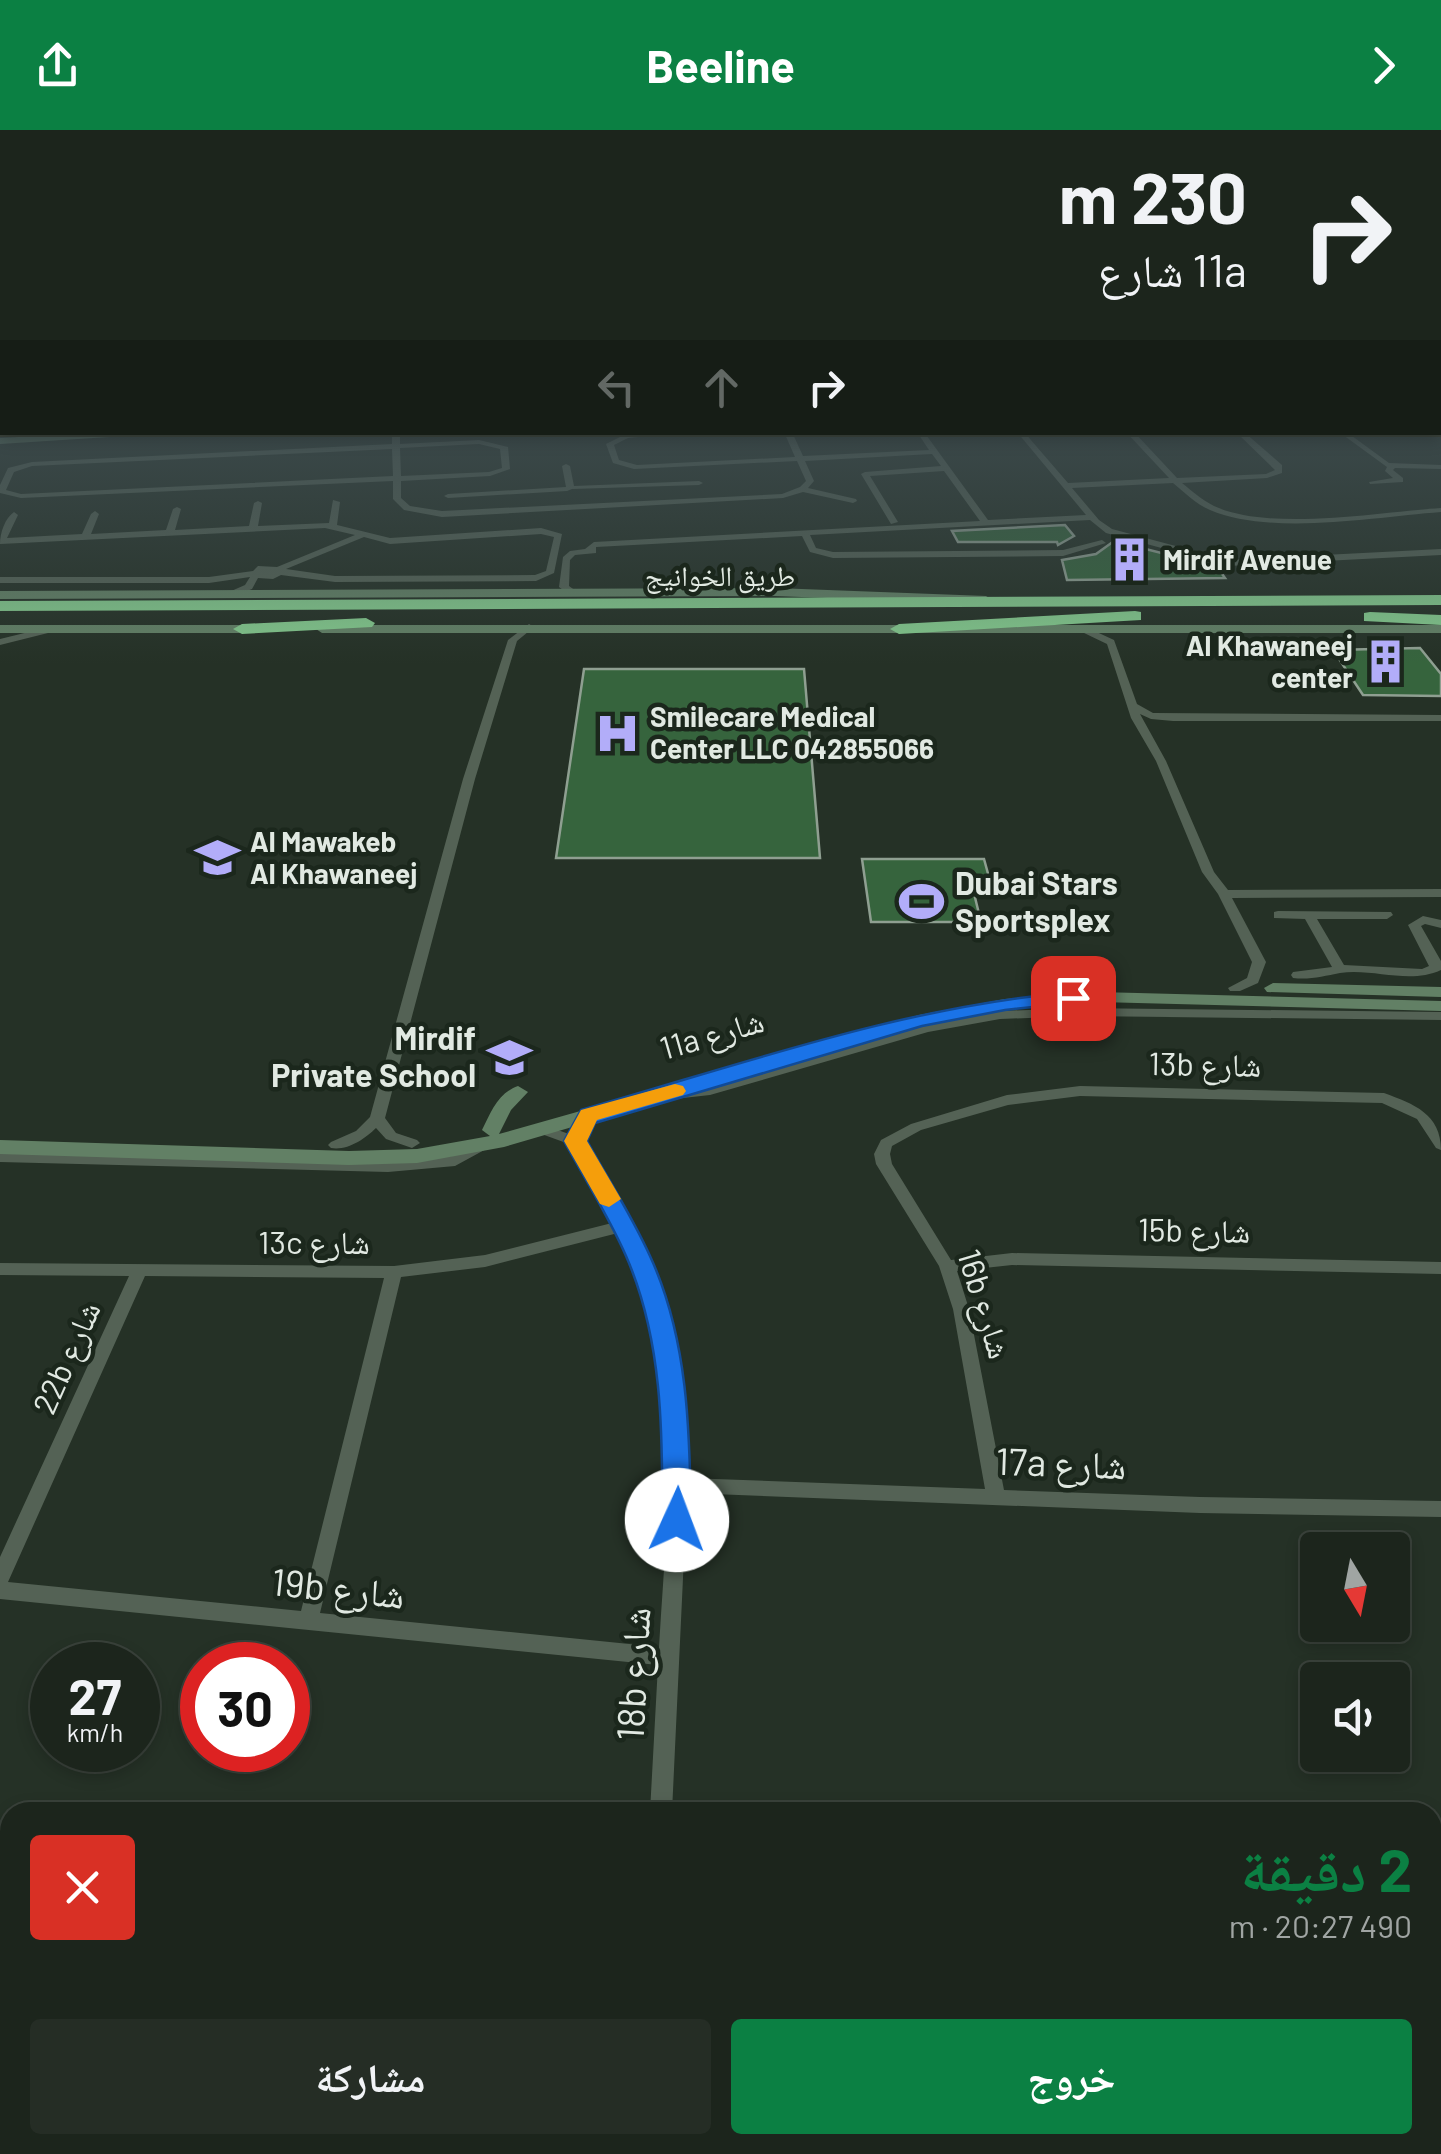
<!DOCTYPE html>
<html lang="ar">
<meta charset="utf-8">
<style>
:root{--surface:#1c251c;--page:#252d25;--text:#f1f3f6;--muted:#a0a5a3;--line:#3a423b;--accent:#0b8043}
body{margin:0;font-family:Barlow,"Noto Naskh Arabic",sans-serif;background:var(--page);color:var(--text);direction:rtl;height:100vh;display:flex;flex-direction:column;font-size:38px;white-space:nowrap}
*{box-sizing:border-box;margin:0}
p{font-size:32px;color:var(--muted)}
.icon{flex:none;width:55px;height:55px;fill:none;stroke:currentColor;stroke-width:2;stroke-linecap:round;stroke-linejoin:round}
.map{position:relative;flex:1;overflow:hidden;direction:ltr}
.details{position:absolute;left:0px;top:1672px;width:1442px;height:352px;display:flex;flex-direction:column;background:var(--surface);border-radius:30px 30px 0 0;box-shadow:0 5px 15px #0003,0 0 0 2px var(--line);direction:rtl}
.details>*{flex:none}
.banner{position:absolute;left:0px;top:0px;width:1442px;height:305px;box-shadow:0 5px 15px #0003,0 0 0 2px var(--line);direction:rtl;background:#1c251c;color:var(--text);overflow:hidden}
.needle{width:65px;rotate:170deg}
.fabs{position:absolute;left:1300px;top:1402px;display:grid;gap:20px}
.fabs a{display:grid;place-items:center;width:110px;height:110px;border-radius:10px;background:var(--surface);box-shadow:0 5px 15px #0003,0 0 0 2px var(--line);font-size:50px}
.speed{position:absolute;left:30px;top:1512px;display:flex;gap:20px;font-size:50px;font-weight:700;text-align:center}
.speed>*{display:grid;place-content:center;width:130px;height:130px;border-radius:50%;background:var(--surface);box-shadow:0 5px 15px #0003,0 0 0 2px var(--line);line-height:1}
.speed small{font-size:25px;font-weight:400}
.speed .limit{border:15px solid #d22;background:#fff;color:#111}
.pin{position:absolute;display:grid;place-items:center;width:85px;height:85px;color:#fff;margin:-42px;border-radius:20px;box-shadow:0 5px 15px #0006}
.me{position:absolute;width:110px;margin:-55px;rotate:2deg;stroke-linejoin:round;filter:drop-shadow(0 0 8px #0008)}
.turn{display:flex;align-items:center;gap:35px;height:210px;padding:0 30px;font-size:45px}
.turn .icon{width:130px;height:130px;stroke-width:2.5}
.turn b{display:block;font-size:70px;line-height:85px}
.lanes{display:flex;align-items:center;height:95px;padding:0 30px;background:#0003;justify-content:center;gap:50px;direction:ltr}
.lanes .off{opacity:.35}
.round{display:grid;place-items:center;flex:none;width:105px;height:105px;border-radius:10px;background:var(--page)}
.head{display:flex;align-items:center;justify-content:space-between;height:170px;padding:0 30px}
h1{font-size:60px;font-weight:700;line-height:75px;color:var(--accent)}
.primary-button{display:flex;gap:20px;margin-top:auto;padding:20px 30px}
.primary-button a{flex:1;height:115px;border-radius:10px;background:var(--accent);color:#fff;font-size:40px;font-weight:700;line-height:115px;text-align:center}
.primary-button a+a{background:var(--page);color:var(--text)}
header{display:flex;justify-content:space-between;align-items:center;height:130px;padding:0 30px;background:var(--accent);color:#fff;font-size:45px;font-weight:700}
.map>svg:first-child{display:block}
.building{fill:#36643d;stroke:#8f9f91;stroke-width:2.5}
.lines{fill:none;stroke-linecap:round;stroke-linejoin:round}
.street{fill:#546255;fill-rule:evenodd}
.secondary{fill:#628065;fill-rule:evenodd}
.highway{fill:#82c68b;fill-rule:evenodd}
.route{fill:#1a73e8;stroke:#114b97;stroke-width:2.5}
.slow{fill:#f59e0b}
.labels{text-anchor:middle;stroke-width:9;stroke-linejoin:round;paint-order:stroke}
.far-poi-label{font-size:28px;font-weight:bold;fill:#e1e9e2;stroke:#1b271c;text-anchor:start}
.far-street-label{font-size:28px;fill:#e1e9e2;stroke:#1b271c}
.poi-label{font-size:32px;font-weight:bold;fill:#e1e9e2;stroke:#1b271c;text-anchor:start}
.street-label{font-size:32px;fill:#e1e9e2;stroke:#1b271c}
.near-street-label{font-size:38px;fill:#e1e9e2;stroke:#1b271c}
</style>
<header><svg class="icon" aria-label="forward" viewBox="0 0 24 24"><path d="M9 5l7 7-7 7"/></svg>Beeline<svg class="icon" aria-label="share" viewBox="0 0 24 24"><path d="M12 15V3M7 8l5-5 5 5M5 13v7h14v-7"/></svg></header>
<div class="map">
<svg width="1441" height="2024" viewBox="0 0 1441 2024">
<rect width="100%" height="100%" fill="#253126"/>
<g class="building">
<polygon points="1065,395 1074,406 1058,415 1057,412 958,412 952,401"/>
<polygon points="1114,411 1217,437 1225,448 1067,450 1062,430 1096,424"/>
<polygon points="1420,518 1441,544 1441,566 1363,565 1333,520"/>
<polygon points="584,539 804,539 820,728 556,728"/>
<polygon points="862,729 984,729 990,751 971,751 981,792 871,792"/>
</g>
<g class="lines">
<g class="street">
<rect x="1440" y="251" width="1" height="3"/>
<rect x="1440" y="265" width="1" height="4"/>
<rect x="1440" y="297" width="1" height="4"/>
<path d="M 392,302 L 400,302 L 400,314 L 479,310 L 508,317 L 510,339 L 490,346 L 401,351 L 401,368 L 410,376 L 442,381 L 782,364 L 800,357 L 806,351 L 797,331 L 634,339 L 613,333 L 606,314 L 626,304 L 688,302 L 628,308 L 614,315 L 619,330 L 637,335 L 795,327 L 784,302 L 792,302 L 803,326 L 929,320 L 917,302 L 924,302 L 988,390 L 1086,385 L 1017,302 L 1024,302 L 1068,353 L 1169,348 L 1126,302 L 1134,302 L 1177,348 L 1266,344 L 1275,340 L 1236,302 L 1244,302 L 1282,335 L 1282,343 L 1267,348 L 1182,353 C 1192,361 1202,370 1214,376 C 1270,402 1379,382 1441,378 L 1441,382 C 1374,387 1272,406 1210,380 C 1196,374 1185,363 1173,353 L 1072,358 L 1099,390 L 1112,399 L 1228,430 L 1441,419 L 1441,425 L 1228,436 L 1106,403 L 1090,390 L 810,405 L 816,418 L 833,422 L 1063,420 L 1102,410 L 1106,413 L 1063,426 L 833,428 L 810,422 L 802,406 L 596,417 L 596,423 L 575,425 L 570,430 L 569,456 L 576,461 L 576,465 L 570,465 L 559,457 L 563,427 L 570,421 L 585,419 L 594,412 L 980,391 L 944,341 L 870,346 L 898,392 L 891,394 L 861,344 L 865,342 L 941,336 L 932,324 L 805,331 L 814,351 L 808,358 L 856,369 L 857,371 L 853,373 L 803,362 L 783,368 L 442,387 L 404,380 L 393,369 L 393,351 L 21,368 L 0,363 L 0,355 L 8,338 L 32,332 L 392,314 ZM 479,314 L 500,319 L 502,338 L 489,342 L 401,346 L 400,318 ZM 392,319 L 393,346 L 21,364 L 6,360 L 14,342 L 32,336 Z"/>
<polygon points="1339,302 1378,302 1352,306 1389,333 1441,335 1441,339 1395,338 1393,340 1403,348 1403,352 1370,354 1369,352 1393,348 1385,341 1387,337"/>
<polygon points="566,334 570,336 574,356 699,351 703,353 699,355 572,359 567,361 448,368 444,366 448,364 566,357 562,336"/>
<path d="M 333,370 L 340,372 L 337,395 L 390,408 L 541,398 L 562,404 L 554,443 L 536,451 L 335,452 L 281,445 L 273,449 L 258,448 L 252,459 L 232,467 L 229,466 L 229,462 L 245,455 L 250,447 L 209,453 L 0,453 L 0,447 L 209,447 L 253,441 L 258,436 L 277,437 L 355,405 L 325,398 L 0,414 C 0,403 5,388 14,382 L 18,385 L 7,408 L 82,404 L 91,384 L 95,381 L 99,384 L 91,404 L 166,400 L 173,379 L 177,377 L 181,379 L 175,400 L 249,396 L 254,373 L 258,371 L 262,373 L 258,396 L 329,393 ZM 541,404 L 554,407 L 546,441 L 535,445 L 335,446 L 286,439 L 364,407 L 390,414 Z"/>
<path d="M 529,494 L 534,497 L 517,511 L 475,649 L 385,988 L 396,1003 L 417,1010 L 420,1013 L 412,1018 L 386,1009 L 376,998 C 365,1009 347,1021 331,1018 L 328,1015 L 331,1012 L 356,1001 L 370,987 L 463,649 L 508,510 Z"/>
<polygon points="49,497 52,498 52,502 0,515 0,509"/>
<polygon points="1082,498 1088,498 1114,510 1137,574 1153,583 1441,585 1441,591 1173,591 1151,589 1140,584 1166,631 1214,742 1228,760 1441,759 1441,767 1232,768 1266,832 1258,853 1240,861 1230,861 1228,858 1247,848 1252,832 1218,764 1202,742 1156,631 1131,588 1107,514 1082,502"/>
<path d="M 1278,781 L 1391,782 L 1393,785 L 1387,789 L 1317,789 L 1344,835 L 1422,839 L 1429,836 L 1408,795 L 1423,786 L 1441,790 L 1441,798 L 1425,794 L 1421,796 L 1441,831 L 1441,840 C 1409,855 1374,838 1340,843 C 1324,846 1310,850 1293,848 L 1291,845 L 1293,842 L 1332,837 L 1305,789 L 1274,788 L 1274,782 Z"/>
<polygon points="1079,878 1441,882 1441,890 1079,886 1000,889 928,902 710,965 665,970 658,965 665,960 709,956 926,894 1000,881"/>
<path d="M 1080,956 L 1384,963 C 1414,974 1441,984 1441,1020 L 1436,1018 L 1417,989 L 1382,973 L 1080,966 L 1008,975 L 921,1000 L 892,1016 L 890,1024 L 892,1034 L 951,1130 L 1012,1123 L 1441,1132 L 1441,1144 L 1012,1135 L 957,1141 L 969,1179 L 1004,1360 L 1200,1367 L 1441,1371 L 1441,1387 L 1200,1383 L 687,1363 L 672,1682 L 650,1682 L 658,1535 L 0,1469 L 0,1427 L 129,1146 L 0,1145 L 0,1133 L 394,1136 L 485,1125 L 612,1093 L 569,1014 L 536,1002 L 534,999 L 536,996 L 541,994 L 580,1008 L 647,1127 L 669,1195 L 684,1271 L 687,1348 L 985,1359 L 953,1179 L 939,1136 L 876,1034 L 874,1024 L 881,1010 L 911,994 L 1007,965 ZM 618,1103 C 687,1229 667,1379 659,1517 L 320,1483 L 401,1147 L 485,1137 ZM 145,1146 L 384,1148 L 301,1481 L 8,1452 Z"/>
<polygon points="483,1010 488,1012 491,1015 488,1018 455,1036 388,1042 0,1032 0,1022 388,1032 452,1026"/>
<polygon points="0,1823 10,1824 10,1848 0,1847"/>
<polygon points="1432,2004 1441,2005 1441,2024 1413,2024 1409,2015 1432,2015"/>
<polygon points="388,2015 414,2015 412,2024 386,2024"/>
<polygon points="818,2015 844,2015 843,2024 817,2024"/>
</g>
<g class="secondary">
<polygon points="2,290 2,298 0,299 0,291"/>
<polygon points="111,302 187,302 0,314 0,308"/>
<polygon points="775,458 986,466 992,470 986,474 775,466 0,469 0,461"/>
<polygon points="0,495 258,495 264,499 258,503 0,503"/>
<polygon points="1441,495 1441,503 322,503 316,499 322,495"/>
<polygon points="1273,853 1441,857 1441,867 1267,862 1264,858"/>
<path d="M 1099,862 L 1441,871 L 1441,881 L 1099,872 L 1005,879 L 922,895 L 504,1017 L 417,1033 L 349,1035 L 0,1024 L 0,1010 L 349,1021 L 417,1019 L 490,1006 L 482,1000 C 491,982 498,963 518,956 L 528,962 L 511,980 L 499,1004 L 919,885 L 1005,869 Z"/>
</g>
<g class="highway">
<polygon points="1441,465 1441,475 0,481 0,471"/>
<polygon points="1135,481 1141,482 1141,490 899,504 890,499 899,494"/>
<polygon points="1370,482 1441,485 1441,495 1364,491 1364,483"/>
<polygon points="366,488 375,493 372,497 242,504 233,499 242,494"/>
</g>
</g>
<linearGradient id="sky" x2="0" y2="1"><stop stop-color="#141b15"/><stop offset="0.47" stop-color="#404e52"/><stop offset="1" stop-color="#404e52" stop-opacity="0"/></linearGradient>
<rect width="1441" height="534" fill="url(#sky)"/>
<path class="route" d="M 1073,862 L 1083,868 L 1080,872 L 1005,880 L 922,896 L 595,993 L 587,1011 C 608,1049 632,1086 650,1126 C 688,1208 690,1301 691,1390 L 687,1398 L 677,1401 L 667,1398 L 662,1390 C 663,1301 662,1208 626,1126 C 609,1087 585,1049 564,1011 L 581,980 C 743,934 905,876 1073,862 Z"/>
<polygon class="slow" points="675,954 683,956 686,961 683,965 597,990 587,1011 621,1069 609,1077 600,1074 564,1011 581,980"/>
<defs>
<symbol id="building-bare" viewBox="-9 -9 18 18"><path d="M-4-6H4V6H1V3H-1V6H-4ZM-2.5-4.3h1.7v1.8h-1.7ZM.8-4.3h1.7v1.8H.8ZM-2.5-1h1.7V.8h-1.7ZM.8-1h1.7V.8H.8Z" fill="#b2adf9" stroke="#1b271c" stroke-width="2.5" paint-order="stroke"/></symbol>
<symbol id="hospital-bare" viewBox="-9 -9 18 18"><path d="M-5-5h3v3.5h4V-5h3V5h-3V1.5h-4V5h-3Z" fill="#b2adf9" stroke="#1b271c" stroke-width="2.5" paint-order="stroke"/></symbol>
<symbol id="school-bare" viewBox="-9 -9 18 18"><path d="M0-5L7-2L0 1L-7-2ZM-4 1L0 2.5L4 1V4Q0 6-4 4Z" fill="#b2adf9" stroke="#1b271c" stroke-width="2.5" paint-order="stroke"/></symbol>
<symbol id="stadium-bare" viewBox="-9 -9 18 18"><path d="M0-5a6.5 5 0 1 0 0 10a6.5 5 0 1 0 0-10ZM-3.5-1.8h7v3.6h-7Z" fill="#b2adf9" stroke="#1b271c" stroke-width="2.5" paint-order="stroke"/></symbol>
</defs>
<g fill-rule="evenodd">
<use href="#building-bare" x="1098" y="398" width="63" height="63"/>
<use href="#building-bare" x="1354" y="500" width="63" height="63"/>
<use href="#hospital-bare" x="586" y="572" width="63" height="63"/>
<use href="#school-bare" x="186" y="696" width="63" height="63"/>
<use href="#stadium-bare" x="890" y="740" width="63" height="63"/>
<use href="#school-bare" x="478" y="896" width="63" height="63"/>
</g>
<g class="labels">
<g class="far-poi-label">
<text x="1163" y="440">Mirdif Avenue</text>
<text x="1353" y="526" text-anchor="end">Al Khawaneej<tspan x="1353" dy="32">center</tspan></text>
<text x="650" y="597">Smilecare Medical<tspan x="650" dy="32">Center LLC 042855066</tspan></text>
<text x="250" y="722">Al Mawakeb<tspan x="250" dy="32">Al Khawaneej</tspan></text>
</g>
<g class="far-street-label">
<text x="720" y="456">طريق الخوانيج</text>
</g>
<g class="poi-label">
<text x="955" y="765">Dubai Stars<tspan x="955" dy="37">Sportsplex</tspan></text>
<text x="476" y="920" text-anchor="end">Mirdif<tspan x="476" dy="37">Private School</tspan></text>
</g>
<g class="street-label">
<text transform="translate(712 905) rotate(-16)" y="11">11a شارع</text>
<text transform="translate(1205 935) rotate(1)" y="11">13b شارع</text>
<text transform="translate(1194 1101) rotate(1)" y="11">15b شارع</text>
<text x="314" y="1124">13c شارع</text>
<text transform="translate(984 1174) rotate(73)" y="11">16b شارع</text>
<text transform="translate(67 1228) rotate(-66)" y="11">22b شارع</text>
</g>
<g class="near-street-label">
<text transform="translate(1061 1334) rotate(2)" y="13">17a شارع</text>
<text transform="translate(338 1459) rotate(6)" y="13">19b شارع</text>
<text transform="translate(634 1544) rotate(-87)" y="13">18b شارع</text>
</g>
</g>
</svg>
<div class="fabs">
<a><svg class="needle" viewBox="-14 -14 28 28"><path d="M0-13l5 13h-10z" fill="#e53935"/><path d="M0 13l5-13h-10z" fill="#a0a5a3"/></svg></a>
<a><svg class="icon" aria-label="sound" viewBox="0 0 24 24"><path d="M4 9h4l5-4v14l-5-4H4zM17 9q2 3 0 6"/></svg></a>
</div>
<div class="speed"><div>27<small>km/h</small></div><div class="limit">30</div></div>
<div class="pin" style="left:1073px;top:868px;background:#d93025"><svg class="icon" aria-label="arrive" viewBox="0 0 24 24"><path d="M6 21V4h12l-3 4 3 4H6"/></svg></div>
<svg class="me" style="left:677px;top:1390px" viewBox="-20 -20 40 40"><circle r="19" fill="#fff"/><path d="M0-13L10 11 0 6-10 11z" fill="#1a73e8"/></svg>
<div class="banner">
<div class="turn"><svg class="icon" aria-label="right" viewBox="0 0 24 24"><path d="M7 20v-9h11M14 6l5 5-5 5"/></svg><div><b>230 m</b>11a شارع</div></div>
<div class="lanes"><svg class="icon off" aria-label="left" viewBox="0 0 24 24"><path d="M17 20v-9H6M10 6l-5 5 5 5"/></svg><svg class="icon off" aria-label="ahead" viewBox="0 0 24 24"><path d="M12 20V5M6 11l6-6 6 6"/></svg><svg class="icon" aria-label="right" viewBox="0 0 24 24"><path d="M7 20v-9h11M14 6l5 5-5 5"/></svg></div>
</div>
<section class="details">
<div class="head"><div><h1>2 دقيقة</h1><p>490 m · 20:27</p></div><a class="round" style="background:#d93025;color:#fff"><svg class="icon" aria-label="close" viewBox="0 0 24 24"><path d="M6 6l12 12M18 6L6 18"/></svg></a></div>
<div class="primary-button"><a>خروج</a><a>مشاركة</a></div>
</section>
</div>
